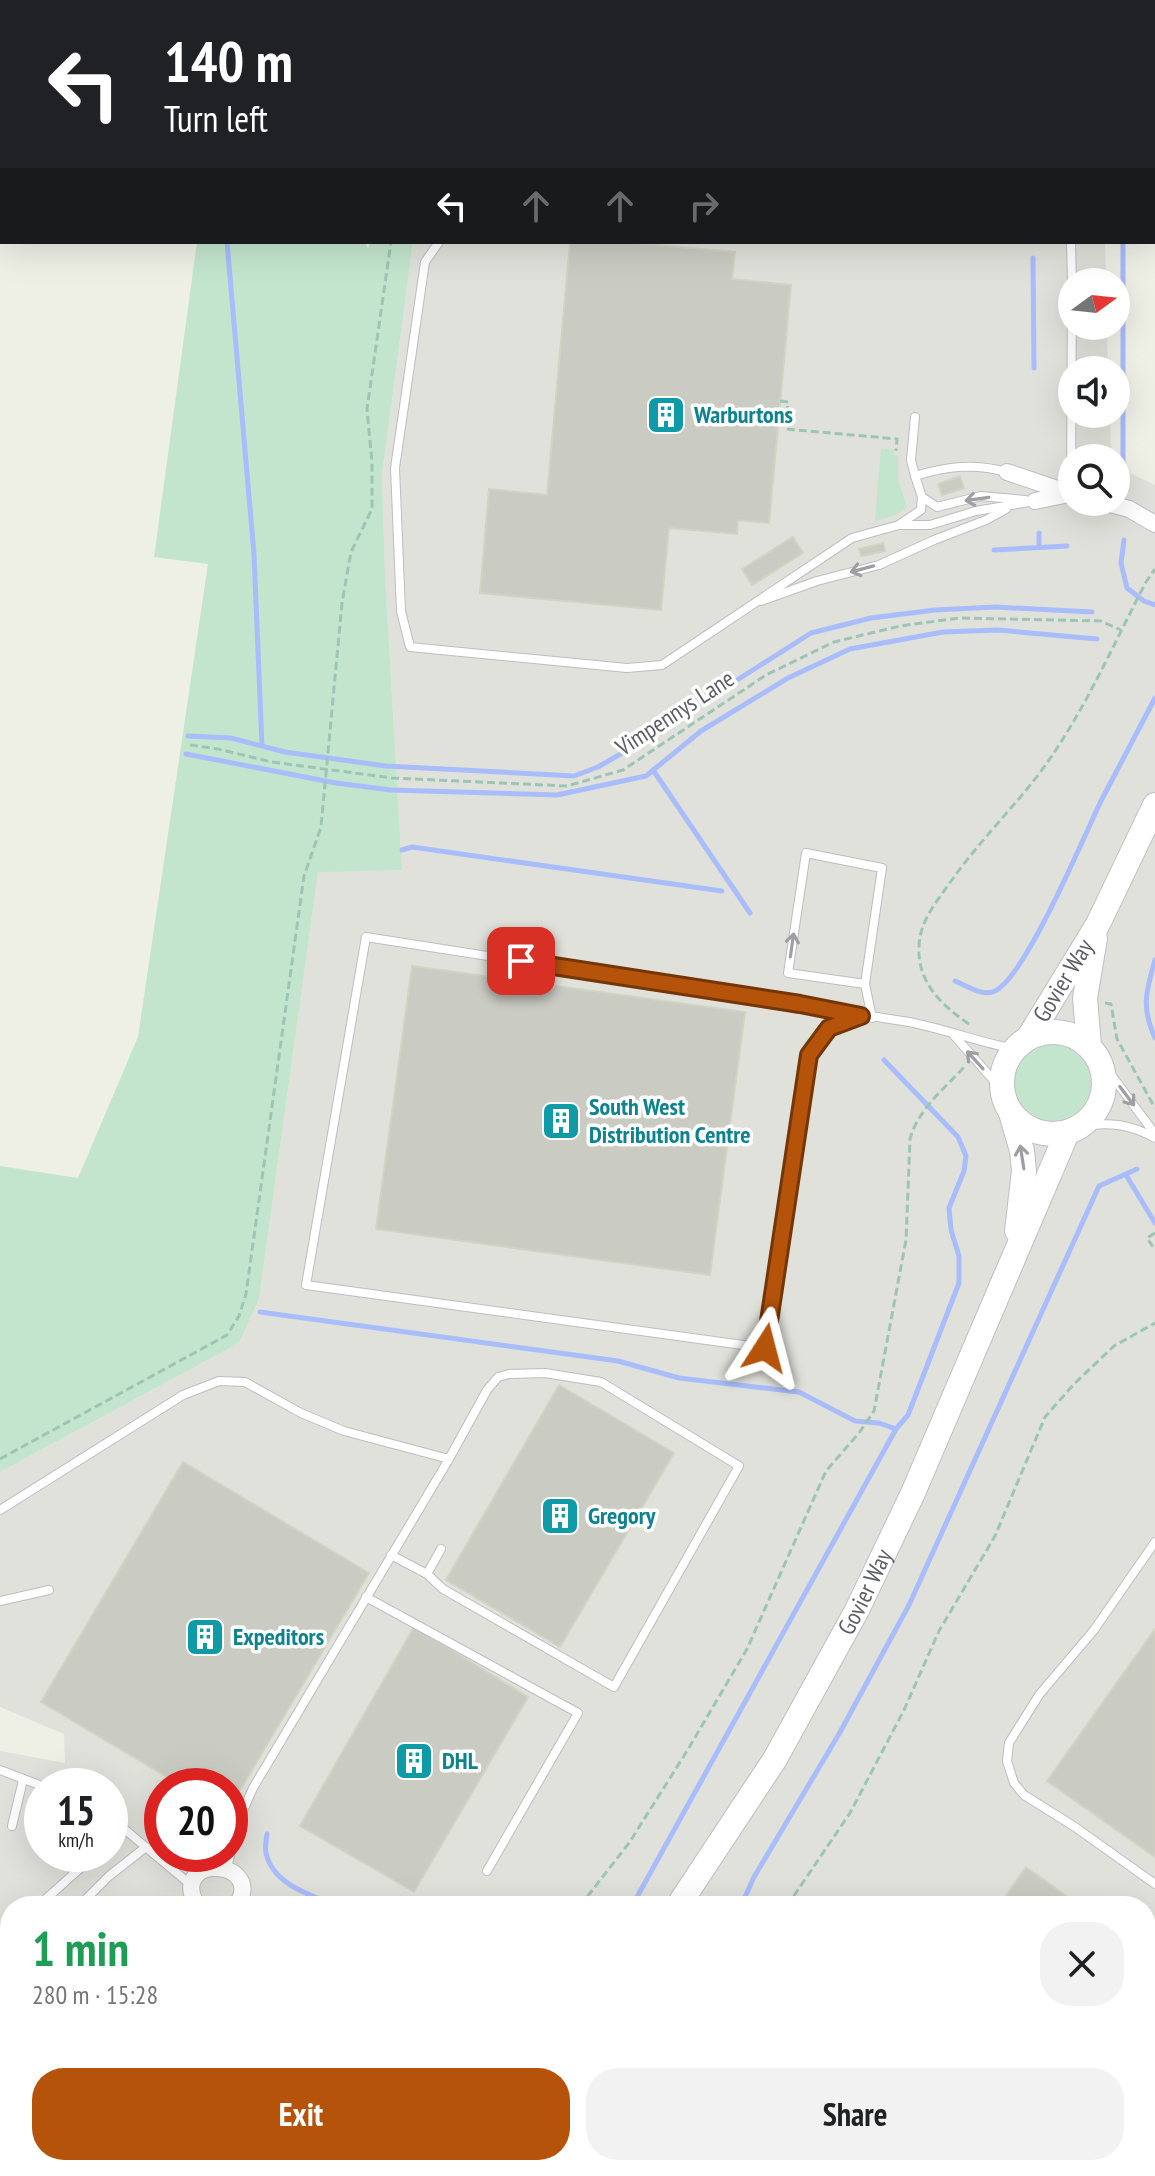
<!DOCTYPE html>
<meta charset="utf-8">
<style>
:root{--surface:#fff;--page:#f2f2f2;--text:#202124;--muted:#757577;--accent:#b45309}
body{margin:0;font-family:"PT Sans Narrow",sans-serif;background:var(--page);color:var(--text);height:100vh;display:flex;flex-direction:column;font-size:30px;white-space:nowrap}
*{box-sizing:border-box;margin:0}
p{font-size:26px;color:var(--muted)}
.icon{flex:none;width:44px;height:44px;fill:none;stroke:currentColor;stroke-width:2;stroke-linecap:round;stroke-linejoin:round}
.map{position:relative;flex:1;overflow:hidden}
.panel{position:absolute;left:0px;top:1896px;width:1156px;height:280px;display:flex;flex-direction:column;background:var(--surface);border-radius:32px 32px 0 0;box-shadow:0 8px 32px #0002}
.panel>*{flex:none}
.banner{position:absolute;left:0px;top:0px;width:1156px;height:244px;box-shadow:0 8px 32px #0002;background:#202124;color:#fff;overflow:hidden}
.needle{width:52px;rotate:75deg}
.buttons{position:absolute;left:1058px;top:268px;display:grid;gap:16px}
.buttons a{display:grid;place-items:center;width:72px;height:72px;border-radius:50%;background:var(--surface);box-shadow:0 8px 32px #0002;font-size:40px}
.speed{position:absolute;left:24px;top:1768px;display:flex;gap:16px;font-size:40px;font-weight:700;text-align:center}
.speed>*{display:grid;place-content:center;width:104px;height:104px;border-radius:50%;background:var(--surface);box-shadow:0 8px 32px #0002;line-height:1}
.speed small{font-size:20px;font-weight:400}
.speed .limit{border:12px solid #d22;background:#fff;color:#111}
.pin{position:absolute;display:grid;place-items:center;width:68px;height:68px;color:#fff;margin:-34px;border-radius:16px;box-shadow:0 4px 12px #0006}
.me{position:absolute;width:88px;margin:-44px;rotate:9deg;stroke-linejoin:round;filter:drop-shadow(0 0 6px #0008)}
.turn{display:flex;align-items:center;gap:28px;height:168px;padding:0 32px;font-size:36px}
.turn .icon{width:104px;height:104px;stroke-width:2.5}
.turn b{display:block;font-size:56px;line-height:68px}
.lanes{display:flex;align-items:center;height:76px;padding:0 32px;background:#0003;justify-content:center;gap:40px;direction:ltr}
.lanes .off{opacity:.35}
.round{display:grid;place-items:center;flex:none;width:84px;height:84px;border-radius:32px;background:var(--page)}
.overview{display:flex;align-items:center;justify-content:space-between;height:136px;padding:0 32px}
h1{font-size:48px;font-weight:600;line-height:60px;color:#1e9e55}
.action{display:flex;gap:16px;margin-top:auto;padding:16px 32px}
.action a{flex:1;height:92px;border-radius:32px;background:var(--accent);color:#fff;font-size:32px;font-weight:600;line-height:92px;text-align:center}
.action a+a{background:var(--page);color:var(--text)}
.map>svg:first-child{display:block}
.industrial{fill:#e0e1da;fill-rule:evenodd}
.green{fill:#c3e5ce}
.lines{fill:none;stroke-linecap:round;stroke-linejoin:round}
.stream{stroke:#a9bcfb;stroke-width:5}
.building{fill:#cacbc2;stroke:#d3d3c4;stroke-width:2}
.lane-casing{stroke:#bdbdc3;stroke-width:10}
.street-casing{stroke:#bdbdc3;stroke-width:18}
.secondary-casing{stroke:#bebec5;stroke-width:26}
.path{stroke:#9dc5b6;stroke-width:3;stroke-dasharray:8 4;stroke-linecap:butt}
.lane{stroke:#fff;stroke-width:8}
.street{stroke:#fff;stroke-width:16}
.secondary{stroke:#fff;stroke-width:24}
.oneway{stroke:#9e9ea3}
.route-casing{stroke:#753606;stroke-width:20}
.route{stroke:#b45309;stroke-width:14}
.labels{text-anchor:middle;stroke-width:7;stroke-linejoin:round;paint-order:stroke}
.culture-label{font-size:24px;font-weight:bold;fill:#0d838f;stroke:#fff;text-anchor:start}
.street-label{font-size:24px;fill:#5d5e65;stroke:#fff}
</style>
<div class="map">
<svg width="1155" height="2176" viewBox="0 0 1155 2176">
<rect width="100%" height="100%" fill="#eeefe5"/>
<g class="industrial">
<polygon points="432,0 1063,0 1064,2 432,2"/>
<path d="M 413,242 L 1105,242 L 1106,282 L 1072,282 L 1072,326 L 1107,326 L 1108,370 L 1072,370 L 1072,414 L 1110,414 L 1111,458 L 1072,458 L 1072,502 L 1116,502 L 1116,466 L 1155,485 L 1155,2176 L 450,2176 L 445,2166 L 1146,2166 L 1146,1906 L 10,1906 L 10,2166 L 307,2166 L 293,2176 L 0,2176 L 0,1751 L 65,1763 L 64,1734 L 0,1707 L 0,1472 L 239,1343 L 259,1299 L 318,871 L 402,870 L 385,575 L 382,475 ZM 42,1786 L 110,1786 L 110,1854 L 42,1854 ZM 162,1786 L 230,1786 L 230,1854 L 162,1854 Z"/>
</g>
<g class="green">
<polygon points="197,242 365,242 368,249 370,242 413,242 382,475 385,575 402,870 318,872 259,1299 239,1343 0,1472 0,1166 78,1178 138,1037 208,564 154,557"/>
<polygon points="881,448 894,450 894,455 898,456 898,480 907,507 893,516 875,521"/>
<circle cx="1053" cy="1083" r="38"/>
</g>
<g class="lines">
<g class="stream">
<polyline points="1079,0 1080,2"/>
<polyline points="227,242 254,554 262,746"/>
<polyline points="1033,258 1034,368"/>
<polyline points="1123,466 1123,242"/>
<polyline points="1039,533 1039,546"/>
<polyline points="1124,540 1121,563 1127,588 1144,601 1155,605"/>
<polyline points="994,550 1067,546"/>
<polyline points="188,736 231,738 285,752 386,766 574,776 598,767 624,752 811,633 871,618 935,610 995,607 1092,612"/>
<polyline points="186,754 336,783 391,790 557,795 646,776 701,731 788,678 850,649 943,632 998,630 1097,639"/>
<polyline points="653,770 750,913"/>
<polyline points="402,850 412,847 722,891"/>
<path d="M 1155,960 C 1146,992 1141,1007 1155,1038"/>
<path d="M 955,981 C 967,986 983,997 995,991 C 1026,976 1083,838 1101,801 C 1119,767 1137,733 1155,698"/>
<polyline points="1126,1175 1155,1223"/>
<polyline points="260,1312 618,1361 679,1378 799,1392 855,1421 879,1423 896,1429"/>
<path d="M 267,1834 C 266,1840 265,1848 266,1853 C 273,1885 311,1895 337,1906"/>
<polyline points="632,1906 896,1429 908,1415 959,1283 959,1256 951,1230 949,1208 964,1171 966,1156 958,1137 884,1060"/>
<polyline points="741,1906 754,1877 839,1734 909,1605 1099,1186 1137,1169"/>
<polyline points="392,2176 403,2166"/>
</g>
</g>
<g class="building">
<polygon points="560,0 730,0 730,2 561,2"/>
<rect x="869" y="0" width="178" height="2"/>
<polygon points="570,242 623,242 735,252 732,279 791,285 769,523 738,520 737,534 669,528 661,610 480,593 489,489 547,495"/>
<polygon points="960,476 964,488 942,495 938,484"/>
<polygon points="793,537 803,553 752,585 742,569"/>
<polygon points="883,543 885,551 861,556 859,549"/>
<polygon points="412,966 745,1012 710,1275 376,1229"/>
<polygon points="559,1385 674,1453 560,1647 446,1580"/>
<polygon points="183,1462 369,1573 230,1807 230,1786 182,1786 41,1702"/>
<polygon points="414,1627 528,1697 414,1892 300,1826"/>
<polygon points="1155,1629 1155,1857 1047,1781"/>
<polygon points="1026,1867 1080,1906 999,1906"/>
<polygon points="1146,1954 1155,1960 1155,2176 1095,2176 1081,2166 1146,2166"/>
<polygon points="10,2027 10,2166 267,2166 250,2176 0,2176 0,2033"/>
<polygon points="928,2166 1040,2166 1032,2176 942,2176"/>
</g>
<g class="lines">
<defs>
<g id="lane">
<polyline points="142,0 157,2"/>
<polyline points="833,0 833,2"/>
<polyline points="230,2 230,0"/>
<polyline points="439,242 425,262 395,468 401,611 410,647 627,668 662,665 852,538 899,525 930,525 976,511 1035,501"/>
<polyline points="1071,242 1072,282"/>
<polyline points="915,417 911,460 915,476"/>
<polyline points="1071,493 1072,283"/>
<polyline points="922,497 937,507 981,496 1025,500"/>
<path d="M 900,524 L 921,510 L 922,497 L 915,476 C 948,466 974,463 1007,472"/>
<polyline points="761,601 817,581 879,565 934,540 986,520 1006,509"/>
<polyline points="865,984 788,973 806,853 882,868 865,984 872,1018"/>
<path d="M 861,1016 L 829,1028 L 809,1055 L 765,1348 L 306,1285 L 366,937 L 909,1022 C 945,1029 978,1042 1015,1049"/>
<polyline points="952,1033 1002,1090"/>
<polyline points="1098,1057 1155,1134"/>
<path d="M 1081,1126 C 1110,1122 1130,1124 1155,1138"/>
<polyline points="0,1510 183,1395 219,1381 245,1382 301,1413 344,1431 449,1459"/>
<polyline points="1155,1542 1094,1630 1039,1695 1009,1743 1007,1761 1014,1783 1024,1795 1075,1827 1155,1884"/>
<polyline points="427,1574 441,1549"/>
<polyline points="366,1597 578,1713 487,1871"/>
<polyline points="0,1601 49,1590"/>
<polyline points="0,1770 42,1786"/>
<polyline points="110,1817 191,1885"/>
<polyline points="12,1826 23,1780"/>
<polyline points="227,1868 238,1822 253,1788 449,1459 487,1390 498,1377 509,1374 545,1373 601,1382 739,1466 614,1687 443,1589 427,1574 391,1555"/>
<polyline points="38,1906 96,1854"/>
<polyline points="79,1906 109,1876 146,1847"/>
<polyline points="0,1934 10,1928"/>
<polyline points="0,1975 10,1967"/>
<polyline points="820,2166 820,2176"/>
<polyline points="880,2166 893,2176"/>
</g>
<g id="street">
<polyline points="280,2 280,0"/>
<polyline points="0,45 2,45"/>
<polyline points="1007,472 1072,494"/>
<polyline points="1035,501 1069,494"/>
<polyline points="1103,502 1129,509 1155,524"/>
<path d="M 197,1906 C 167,1852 268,1859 236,1906"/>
<polyline points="694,2166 707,2176"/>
</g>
<g id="secondary">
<circle cx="1053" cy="1083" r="51"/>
<path id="s1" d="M 1029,1037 L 1098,924 L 1155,805"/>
<polyline points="1089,1046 1085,998 1095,938"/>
<polyline points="1011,1113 1022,1151 1024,1171 1017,1231"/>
<path id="s2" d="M 678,1906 L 775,1759 L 857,1610 L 913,1493 L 1067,1133"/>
<polyline points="471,2176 477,2166"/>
<polyline points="496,2176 510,2166"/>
</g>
</defs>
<use href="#lane" class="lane-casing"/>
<use href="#street" class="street-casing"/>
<use href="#secondary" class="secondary-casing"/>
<g class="path">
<polyline points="426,2 426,0"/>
<polyline points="780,401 788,402 786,429 897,439 896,451"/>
<polyline points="190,745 218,749 272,762 392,778 567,786 623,770 766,675 834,642 900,626 959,618 1101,621 1121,630"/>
<polyline points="1105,1003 1111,1004 1117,1039 1155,1108"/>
<path d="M 969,1024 C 941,1005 917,982 919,946 C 920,919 939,899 954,877 C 980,841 1012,809 1039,774 C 1083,715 1112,647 1146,582 L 1155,569"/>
<polyline points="1155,1233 1147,1238 1155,1250"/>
<polyline points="0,1459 227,1335 239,1316 246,1294 304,876 321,827 342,603 351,552 372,509 372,463 367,409 391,242"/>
<path d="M 580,1906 L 629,1843 L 687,1751 L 747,1649 L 826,1471 L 859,1433 L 874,1411 L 906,1240 L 910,1139 C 918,1109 946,1087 966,1065"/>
<polyline points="787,1906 850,1813 904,1710 939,1631 995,1536 1045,1417 1075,1383 1114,1346 1155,1323"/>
<polyline points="338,2176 349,2166"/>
<polyline points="754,2176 760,2166"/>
</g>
<use href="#lane" class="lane"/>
<use href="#street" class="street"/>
<use href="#secondary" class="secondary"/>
</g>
<defs><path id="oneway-shaft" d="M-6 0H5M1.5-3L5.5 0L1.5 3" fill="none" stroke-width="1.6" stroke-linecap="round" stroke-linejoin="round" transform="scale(2)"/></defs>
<g class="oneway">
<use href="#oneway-shaft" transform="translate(977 499) rotate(172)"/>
<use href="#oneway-shaft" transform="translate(862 569) rotate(165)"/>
<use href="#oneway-shaft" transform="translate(792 945) rotate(-82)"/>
<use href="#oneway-shaft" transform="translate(975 1060) rotate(-132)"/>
<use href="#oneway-shaft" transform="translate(1127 1096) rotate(53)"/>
<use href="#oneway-shaft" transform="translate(1022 1157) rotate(-99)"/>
</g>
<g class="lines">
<defs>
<polyline id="route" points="521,961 800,1004 861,1016 829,1028 809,1055 765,1348"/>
</defs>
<use href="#route" class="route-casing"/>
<use href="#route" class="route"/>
</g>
<defs>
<symbol id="building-square" viewBox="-11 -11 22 22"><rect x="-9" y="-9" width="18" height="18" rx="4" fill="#0f9aa8" stroke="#fff"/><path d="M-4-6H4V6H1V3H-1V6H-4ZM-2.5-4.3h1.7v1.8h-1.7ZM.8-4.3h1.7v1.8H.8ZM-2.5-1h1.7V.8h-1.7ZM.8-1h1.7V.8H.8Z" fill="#fff"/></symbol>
</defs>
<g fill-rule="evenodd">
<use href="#building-square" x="644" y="393" width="44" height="44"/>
<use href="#building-square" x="539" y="1099" width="44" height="44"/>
<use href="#building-square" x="538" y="1494" width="44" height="44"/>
<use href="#building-square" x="183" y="1615" width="44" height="44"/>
<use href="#building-square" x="392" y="1739" width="44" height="44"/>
</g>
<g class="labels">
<g class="culture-label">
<text x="694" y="423">Warburtons</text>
<text x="589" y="1115">South West<tspan x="589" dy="28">Distribution Centre</tspan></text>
<text x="588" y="1524">Gregory</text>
<text x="233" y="1645">Expeditors</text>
<text x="442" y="1769">DHL</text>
</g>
<g class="street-label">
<text transform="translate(675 713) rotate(-33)" y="8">Vimpennys Lane</text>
<text dy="8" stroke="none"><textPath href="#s1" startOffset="66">Govier Way</textPath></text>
<text dy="8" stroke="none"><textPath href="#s2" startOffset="366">Govier Way</textPath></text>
</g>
</g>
</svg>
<div class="buttons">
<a><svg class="needle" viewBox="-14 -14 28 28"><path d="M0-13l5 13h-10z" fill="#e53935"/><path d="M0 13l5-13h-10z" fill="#757577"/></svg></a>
<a><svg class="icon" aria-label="sound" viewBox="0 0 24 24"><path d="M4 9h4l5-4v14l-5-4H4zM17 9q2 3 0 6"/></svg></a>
<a><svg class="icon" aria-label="search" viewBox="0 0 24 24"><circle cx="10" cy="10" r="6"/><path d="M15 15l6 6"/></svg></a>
</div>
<div class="speed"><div>15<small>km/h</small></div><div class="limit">20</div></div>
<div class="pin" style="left:521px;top:961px;background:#d93025"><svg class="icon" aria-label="arrive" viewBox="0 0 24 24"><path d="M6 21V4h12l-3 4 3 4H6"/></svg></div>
<svg class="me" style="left:765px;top:1348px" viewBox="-20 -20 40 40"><path d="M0-17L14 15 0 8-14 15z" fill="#b45309" stroke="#fff" stroke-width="4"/></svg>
<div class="banner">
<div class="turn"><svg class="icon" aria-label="left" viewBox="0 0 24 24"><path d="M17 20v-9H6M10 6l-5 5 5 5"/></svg><div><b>140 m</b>Turn left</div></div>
<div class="lanes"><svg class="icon" aria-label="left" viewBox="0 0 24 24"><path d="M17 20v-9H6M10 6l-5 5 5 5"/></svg><svg class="icon off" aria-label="ahead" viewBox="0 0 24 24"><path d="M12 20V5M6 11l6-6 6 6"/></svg><svg class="icon off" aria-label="ahead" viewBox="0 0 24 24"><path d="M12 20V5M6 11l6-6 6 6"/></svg><svg class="icon off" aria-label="right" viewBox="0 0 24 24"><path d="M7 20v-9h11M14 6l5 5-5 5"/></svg></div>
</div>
<section class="panel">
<div class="overview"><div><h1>1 min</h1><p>280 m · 15:28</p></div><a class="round"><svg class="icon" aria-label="close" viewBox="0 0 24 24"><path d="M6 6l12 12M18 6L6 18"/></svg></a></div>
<div class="action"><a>Exit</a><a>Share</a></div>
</section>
</div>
